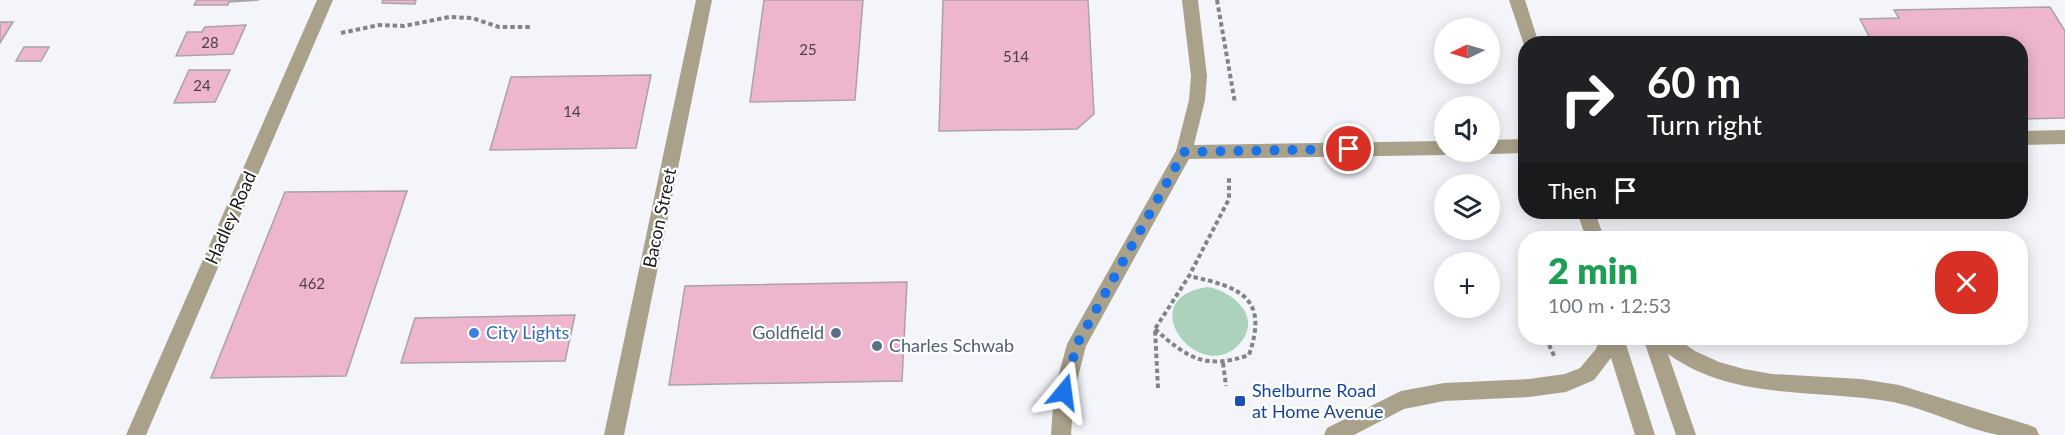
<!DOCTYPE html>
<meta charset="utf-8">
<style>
:root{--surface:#fff;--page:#f6f6f7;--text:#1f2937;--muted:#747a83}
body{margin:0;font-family:Lato,sans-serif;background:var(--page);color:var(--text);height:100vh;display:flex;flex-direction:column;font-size:22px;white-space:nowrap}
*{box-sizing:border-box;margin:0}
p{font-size:20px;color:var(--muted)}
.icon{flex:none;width:33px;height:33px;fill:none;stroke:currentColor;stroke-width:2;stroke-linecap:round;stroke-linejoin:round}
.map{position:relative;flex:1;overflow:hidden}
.panel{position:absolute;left:1518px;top:231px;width:510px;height:114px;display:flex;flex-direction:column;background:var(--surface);border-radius:24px;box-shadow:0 3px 15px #0003}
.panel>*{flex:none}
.guide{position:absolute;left:1518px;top:36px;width:510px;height:183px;border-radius:24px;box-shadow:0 3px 15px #0003;background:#202124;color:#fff;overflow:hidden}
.needle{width:39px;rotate:265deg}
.tools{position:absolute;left:1434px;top:18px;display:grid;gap:12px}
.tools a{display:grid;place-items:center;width:66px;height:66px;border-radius:50%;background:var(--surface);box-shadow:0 3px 15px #0003;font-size:30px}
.pin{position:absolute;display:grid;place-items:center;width:51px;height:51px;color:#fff;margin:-26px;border:3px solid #fff;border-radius:50%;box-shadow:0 2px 6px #0007}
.me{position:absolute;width:66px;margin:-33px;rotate:16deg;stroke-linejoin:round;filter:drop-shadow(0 0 4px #0008)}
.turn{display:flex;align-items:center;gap:21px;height:126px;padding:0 30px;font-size:27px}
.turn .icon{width:78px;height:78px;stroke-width:2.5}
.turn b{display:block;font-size:42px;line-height:51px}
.then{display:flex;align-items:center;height:57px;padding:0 30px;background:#0003;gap:12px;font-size:22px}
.round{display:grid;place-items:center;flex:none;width:63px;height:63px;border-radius:24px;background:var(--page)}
.overview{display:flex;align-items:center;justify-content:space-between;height:102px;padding:0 30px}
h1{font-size:36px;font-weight:800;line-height:45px;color:#1e9e55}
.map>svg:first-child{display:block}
.green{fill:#add2bb}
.building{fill:#eeb5cf;stroke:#a9a3a6;stroke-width:1.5}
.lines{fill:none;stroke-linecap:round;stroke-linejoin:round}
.path{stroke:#838488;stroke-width:4;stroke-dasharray:4.5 3;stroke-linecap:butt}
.minor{fill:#aaa18b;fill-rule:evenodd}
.route{stroke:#1a73e8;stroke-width:10;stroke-dasharray:0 18}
.shop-dot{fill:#3f7fe0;stroke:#fff;stroke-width:2}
.service-dot{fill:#5c6f8a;stroke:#fff;stroke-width:2}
.transit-dot{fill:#1a4fb4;stroke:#fff;stroke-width:2}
.labels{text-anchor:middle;stroke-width:4.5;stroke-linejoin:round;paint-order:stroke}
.number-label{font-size:15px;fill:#4e4048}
.street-label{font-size:18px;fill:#19191b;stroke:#fff}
.shop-label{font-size:18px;fill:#366cbe;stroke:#fff;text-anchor:start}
.service-label{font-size:18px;fill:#4e5e75;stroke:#fff;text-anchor:end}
.transit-label{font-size:18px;fill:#164399;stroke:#fff;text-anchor:start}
</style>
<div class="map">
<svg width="2065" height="435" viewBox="0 0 2065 435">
<rect width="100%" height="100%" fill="#f3f5fa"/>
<path class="green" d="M 1208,287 C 1232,291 1262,316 1241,342 C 1202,390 1128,298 1208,287 Z"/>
<g class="building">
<polygon points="197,0 259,0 229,2 228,5 194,5"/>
<polygon points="383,0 416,0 415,4 382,3"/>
<polygon points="764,0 863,0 855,100 750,102"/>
<polygon points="943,0 1088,0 1094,114 1077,129 939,131"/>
<polygon points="2050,7 2065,31 2065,118 2020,119 2020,44 1873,44 1860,19 1899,18 1894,10"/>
<polygon points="0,22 13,22 0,43"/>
<polygon points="246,25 233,54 176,56 187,32 202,32 205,27"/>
<polygon points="24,47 49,47 41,61 16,61"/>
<polygon points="189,70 230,70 215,102 174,103"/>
<polygon points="651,75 636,148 490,150 511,77"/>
<polygon points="407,191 346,376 211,378 285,192"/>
<polygon points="907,282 902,381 669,385 685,286"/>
<polygon points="575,315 565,361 401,363 415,318"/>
</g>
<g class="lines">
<g class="path">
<polyline points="1217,0 1235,103"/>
<polyline points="341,33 379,25 404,26 449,17 472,18 499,27 532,27"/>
<polyline points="1520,285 1526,296"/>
<path d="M 1155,329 C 1187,358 1206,370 1249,355 C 1269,297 1240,287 1189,276"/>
<polyline points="1546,338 1555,358"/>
<polyline points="1223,363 1226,386"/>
<polyline points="1158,388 1155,329 1189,276 1229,199 1229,178"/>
</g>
<g class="minor">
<polygon points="317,0 333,0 146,435 126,435"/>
<polygon points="696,0 712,0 624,435 604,435"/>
<polygon points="1182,0 1198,0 1207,76 1205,100 1194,145 1444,141 1444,152 1451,152 1444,155 1189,159 1086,346 1074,392 1071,435 1051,435 1054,392 1067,344 1176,151 1189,100 1191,76"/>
<polygon points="1509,0 1525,0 1539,44 1526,44 1525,48"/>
<polygon points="2065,130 2065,144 2020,145 2020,131"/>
<polygon points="1526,139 1526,153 1490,154 1484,152 1490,152 1490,140"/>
<polygon points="1577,212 1595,212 1604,238 1586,238"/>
<polygon points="1600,338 1624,338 1655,435 1635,435 1611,358 1594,380 1566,392 1529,397 1444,401 1404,409 1354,435 1324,435 1327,428 1401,391 1444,383 1529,379 1565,374 1580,368 1596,349"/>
<path d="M 1643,338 L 1676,338 L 1695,351 L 1719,362 L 1744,369 L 1772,374 L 1861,379 L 1899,385 L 2029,425 L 2036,428 L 2039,435 C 2026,435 2011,435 1998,435 C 1962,428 1929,409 1893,402 C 1816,388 1735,402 1668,354 L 1696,435 L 1676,435 Z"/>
</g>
</g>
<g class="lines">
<polyline class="route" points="1064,392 1077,344 1184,152 1349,149"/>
</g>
<circle class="shop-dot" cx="474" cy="333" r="6"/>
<g class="service-dot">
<circle cx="836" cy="333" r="6"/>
<circle cx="877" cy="346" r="6"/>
</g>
<rect class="transit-dot" x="1234" y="395" width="12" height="12" rx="3"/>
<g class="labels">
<g class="number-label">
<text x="210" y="48">28</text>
<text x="808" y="55">25</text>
<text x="1016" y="62">514</text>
<text x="202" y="91">24</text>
<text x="572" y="117">14</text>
<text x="312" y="289">462</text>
</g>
<g class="street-label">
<text transform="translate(231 218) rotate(-66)" y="6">Hadley Road</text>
<text transform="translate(660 218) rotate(-78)" y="6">Bacon Street</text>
</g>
<g class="shop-label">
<text x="486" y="339">City Lights</text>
</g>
<g class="service-label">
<text x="824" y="339">Goldfield</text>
<text x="889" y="352" text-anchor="start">Charles Schwab</text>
</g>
<g class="transit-label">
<text x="1252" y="397">Shelburne Road<tspan x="1252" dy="21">at Home Avenue</tspan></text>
</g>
</g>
</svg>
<div class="tools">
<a><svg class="needle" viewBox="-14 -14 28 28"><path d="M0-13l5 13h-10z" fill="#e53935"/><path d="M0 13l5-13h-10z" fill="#747a83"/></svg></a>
<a><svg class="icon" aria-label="sound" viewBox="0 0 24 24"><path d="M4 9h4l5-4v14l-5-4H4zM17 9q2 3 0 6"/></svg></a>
<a><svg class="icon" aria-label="layers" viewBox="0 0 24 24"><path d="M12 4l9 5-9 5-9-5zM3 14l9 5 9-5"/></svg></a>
<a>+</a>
</div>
<div class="pin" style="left:1349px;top:149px;background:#d93025"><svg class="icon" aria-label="arrive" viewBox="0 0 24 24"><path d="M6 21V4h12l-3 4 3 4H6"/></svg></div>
<svg class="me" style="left:1064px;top:392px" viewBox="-20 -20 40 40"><path d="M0-17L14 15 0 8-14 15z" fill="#1a73e8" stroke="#fff" stroke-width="4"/></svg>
<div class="guide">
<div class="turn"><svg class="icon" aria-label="right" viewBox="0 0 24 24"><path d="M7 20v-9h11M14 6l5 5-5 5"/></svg><div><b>60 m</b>Turn right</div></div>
<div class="then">Then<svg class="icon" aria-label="arrive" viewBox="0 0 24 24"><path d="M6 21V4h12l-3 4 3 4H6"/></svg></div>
</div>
<section class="panel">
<div class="overview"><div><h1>2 min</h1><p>100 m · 12:53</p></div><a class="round" style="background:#d93025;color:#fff"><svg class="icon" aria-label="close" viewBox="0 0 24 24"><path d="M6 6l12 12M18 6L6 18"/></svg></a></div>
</section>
</div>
